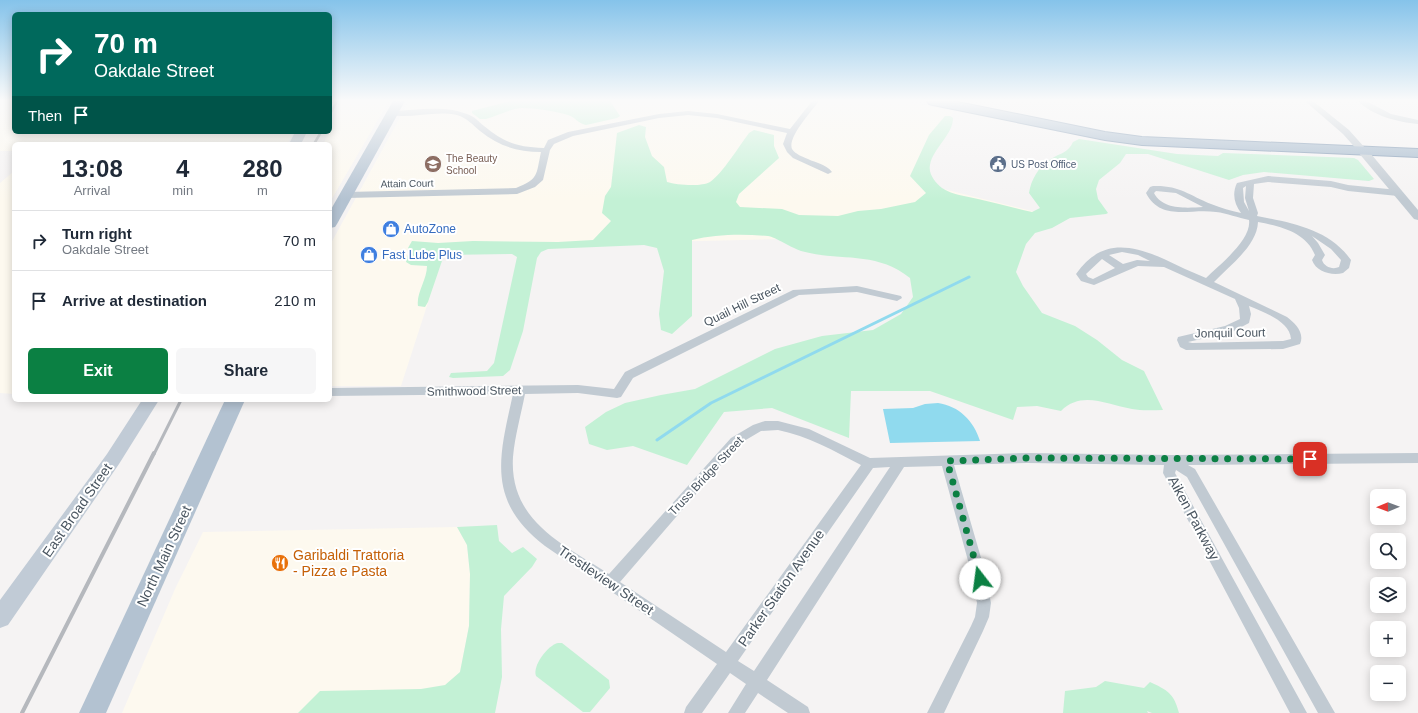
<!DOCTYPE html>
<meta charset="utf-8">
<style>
:root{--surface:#fff;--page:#f6f6f7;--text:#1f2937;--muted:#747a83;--line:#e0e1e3;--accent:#0b8043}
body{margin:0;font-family:Helvetica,sans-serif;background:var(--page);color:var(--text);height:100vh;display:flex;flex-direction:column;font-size:15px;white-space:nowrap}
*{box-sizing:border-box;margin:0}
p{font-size:13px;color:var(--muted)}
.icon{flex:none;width:22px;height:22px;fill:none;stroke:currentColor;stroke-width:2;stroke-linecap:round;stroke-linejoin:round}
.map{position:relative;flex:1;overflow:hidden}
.panel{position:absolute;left:12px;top:142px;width:320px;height:260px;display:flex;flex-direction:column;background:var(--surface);border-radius:6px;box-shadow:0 2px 10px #0003}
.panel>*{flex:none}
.hud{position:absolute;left:12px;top:12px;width:320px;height:122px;border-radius:6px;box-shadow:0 2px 10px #0003;background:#00695c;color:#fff;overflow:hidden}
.needle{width:26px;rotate:269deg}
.fabs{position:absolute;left:1370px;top:489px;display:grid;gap:8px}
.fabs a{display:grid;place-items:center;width:36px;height:36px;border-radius:6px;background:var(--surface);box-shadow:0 2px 10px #0003;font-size:20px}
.pin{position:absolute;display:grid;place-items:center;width:34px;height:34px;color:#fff;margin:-17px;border-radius:8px;box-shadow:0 2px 6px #0006}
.me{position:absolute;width:44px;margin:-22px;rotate:345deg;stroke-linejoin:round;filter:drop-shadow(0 0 3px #0008)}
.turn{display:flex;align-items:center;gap:14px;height:84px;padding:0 16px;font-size:18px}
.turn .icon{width:52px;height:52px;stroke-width:2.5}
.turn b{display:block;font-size:28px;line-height:34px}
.then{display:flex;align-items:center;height:38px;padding:0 16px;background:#0003;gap:8px;font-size:15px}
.eta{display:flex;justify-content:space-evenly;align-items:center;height:68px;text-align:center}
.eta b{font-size:24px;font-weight:800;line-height:28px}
.button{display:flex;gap:8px;margin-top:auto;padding:8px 16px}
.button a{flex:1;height:46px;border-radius:6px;background:var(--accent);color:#fff;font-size:16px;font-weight:800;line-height:46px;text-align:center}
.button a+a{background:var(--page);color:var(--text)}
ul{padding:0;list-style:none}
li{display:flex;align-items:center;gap:12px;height:60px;padding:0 16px;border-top:1px solid var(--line)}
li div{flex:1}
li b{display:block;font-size:15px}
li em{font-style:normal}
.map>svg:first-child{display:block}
.commercial{fill:#fdf9ef}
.green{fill:#c3f1d5}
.water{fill:#90daee}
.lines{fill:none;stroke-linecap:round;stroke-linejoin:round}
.stream{stroke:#90daee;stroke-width:3}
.trunk-casing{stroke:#7690ad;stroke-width:2}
.minor{fill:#c1cad2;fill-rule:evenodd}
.tertiary{fill:#c1cad2;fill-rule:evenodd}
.secondary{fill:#c1cbd6;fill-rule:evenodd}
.primary{fill:#b3c2d1;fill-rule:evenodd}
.trunk{fill:#9fb4c9;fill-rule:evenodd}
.rail-far2{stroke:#b5b8bd;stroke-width:2.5}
.rail-far1{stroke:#b5b8bd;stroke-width:3}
.rail{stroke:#b5b8bd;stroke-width:4}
.route{stroke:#0b8043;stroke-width:7;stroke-dasharray:0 12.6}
.labels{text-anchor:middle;stroke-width:4;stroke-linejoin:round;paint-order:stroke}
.far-education-label{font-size:10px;fill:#785e54;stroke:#fff;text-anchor:start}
.far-service-label{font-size:10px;fill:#4e5e75;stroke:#fff;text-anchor:start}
.far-street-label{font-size:10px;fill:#4a5661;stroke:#fff}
.shop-label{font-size:12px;fill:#366cbe;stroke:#fff;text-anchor:start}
.street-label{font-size:12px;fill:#4a5661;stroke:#fff}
.near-street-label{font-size:14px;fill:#4a5661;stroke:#fff}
.near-food-label{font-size:14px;fill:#c56008;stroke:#fff;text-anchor:start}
</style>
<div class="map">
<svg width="1418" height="713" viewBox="0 0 1418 713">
<rect width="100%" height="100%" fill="#f5f3f3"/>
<g class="commercial">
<polygon points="0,101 14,101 14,132 294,132 287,144 14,144 14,151 0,151"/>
<polygon points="341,101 389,101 330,202 330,144 323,144 330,132"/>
<polygon points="409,101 904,101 953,111 919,183 1044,214 1031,233 446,247 401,386 330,386 330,245"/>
<polygon points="14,171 14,394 0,393 0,183"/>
<polygon points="457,527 467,545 470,574 469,626 460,672 428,709 360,713 122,713 175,589 203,532"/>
</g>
<g class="green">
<path d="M 510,101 L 610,101 L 620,116 L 617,118 L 586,125 C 579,124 575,117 568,115 C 554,111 536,108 521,108 C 510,109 496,116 486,119 L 480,119 L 472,113 L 472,111 Z"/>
<path d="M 945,116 L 950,116 L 953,118 C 953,135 933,148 930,165 C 928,174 936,183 942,188 C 952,195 966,196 978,199 C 996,203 1014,208 1032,212 L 1040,208 L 1029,193 C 1031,180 1038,167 1051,159 C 1060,153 1068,153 1073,142 L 1079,139 L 1177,154 L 1218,156 L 1223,153 L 1354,158 L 1358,160 L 1374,179 L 1369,181 L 1264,172 L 1243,175 L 1229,180 L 1148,154 L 1126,154 L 1120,163 L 1099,180 L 1096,189 L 1098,199 L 1108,213 L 1106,214 L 1070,218 L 1052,228 L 1035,233 L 1026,244 L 1016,272 L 1023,286 L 1042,313 L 1075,326 L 1097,340 L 1122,360 L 1144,371 L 1163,410 C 1153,410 1142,411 1132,409 C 1107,405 1082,390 1061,411 L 1037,406 L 1017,407 L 1013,420 L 930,391 L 851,391 L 849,438 L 772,408 L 724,412 L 687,465 L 633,446 L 607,450 L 589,444 L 585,427 L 606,412 L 625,403 L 661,395 L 695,389 L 775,349 L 822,336 L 873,330 L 901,314 L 913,297 L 910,278 C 875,250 840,262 801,251 C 792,248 775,237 768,236 C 743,234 716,234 692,240 L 692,316 L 672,334 L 661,330 L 659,314 L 664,271 L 657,248 L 644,245 L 548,249 L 541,252 L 537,258 L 523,331 L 510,370 L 503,376 L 453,378 L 449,377 L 451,373 L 487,371 L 494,363 L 517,257 L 512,254 L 444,255 L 428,302 L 425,307 L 418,306 C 416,293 427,280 427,266 L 411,265 L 406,262 L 409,251 L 408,248 L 412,241 L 438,243 L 473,241 L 558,242 L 593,240 L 611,221 L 602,213 L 605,196 L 611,187 L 617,133 L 639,125 L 646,127 L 645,137 L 652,156 L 664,167 L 667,182 C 677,185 701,187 710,182 C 722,174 740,145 749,133 L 754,130 L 774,135 L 774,146 L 779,158 L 739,194 L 736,202 L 740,207 L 782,209 L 799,215 L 838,216 L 858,211 L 881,209 L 915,202 L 926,193 L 910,176 L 929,135 Z"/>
<polygon points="497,525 499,541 512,553 523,547 537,559 532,567 504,596 501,629 502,677 495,713 298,713 320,691 421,689 445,685 460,672 469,626 470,574 467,545 457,527"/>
<path d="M 558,643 L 562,643 L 609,680 L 610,688 L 590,712 L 583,712 L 536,676 C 532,666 548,645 558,643 Z"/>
<path d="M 1105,681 L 1144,688 L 1150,682 C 1167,690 1174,693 1179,713 L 1152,713 L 1147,711 L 1148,713 L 1063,713 L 1065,691 L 1096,687 Z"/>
</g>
<path class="water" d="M 938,403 C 959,406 974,421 980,441 L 890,443 L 883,409 L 913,408 L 925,404 Z"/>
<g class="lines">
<polyline class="stream" points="657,440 711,403 969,277"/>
<defs>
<polygon id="trunk" points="927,101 953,101 1105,132 1142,137 1418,149 1418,157 1142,145 1105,140 933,105 929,104"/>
</defs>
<use href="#trunk" class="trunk-casing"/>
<g class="minor">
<path d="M 812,101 L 819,101 C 813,110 787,137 792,149 C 795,154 803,157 808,159 C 816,163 826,164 832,172 L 828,174 L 793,158 L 787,152 L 783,144 L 787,133 L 717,118 L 688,115 L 659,118 L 573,136 L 554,144 L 550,150 L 543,180 L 535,187 L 517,194 L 346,198 L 342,195 L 346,192 L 516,188 C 539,179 536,175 541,152 C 517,152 499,146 480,131 C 473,125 467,118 457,115 C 435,110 411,119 390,115 L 389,113 L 393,111 C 417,110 444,105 467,114 C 474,116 479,122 484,126 C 505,143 517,147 544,148 L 548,140 L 568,132 L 659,114 L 688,111 L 717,114 L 790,129 Z"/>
<polygon points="1305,101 1313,101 1349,130 1365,148 1365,152 1359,152 1343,134"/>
<path d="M 1358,101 L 1366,101 L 1391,114 L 1418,120 L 1418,124 C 1398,122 1373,116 1358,101 Z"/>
<path d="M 1268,176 L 1331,181 L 1348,185 L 1398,190 L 1402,193 L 1398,196 L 1348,191 L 1331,187 L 1268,182 L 1254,184 L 1253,198 L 1258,213 L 1257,216 C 1292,223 1329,229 1351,260 L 1349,268 L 1343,273 C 1332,276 1316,272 1312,260 L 1315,255 C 1306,232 1280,226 1258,222 C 1257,246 1230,265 1214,282 L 1287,317 C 1295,323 1305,333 1300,344 L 1283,349 L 1186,350 L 1180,347 L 1177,340 L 1178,337 L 1225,326 L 1240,319 L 1239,308 L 1235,299 L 1164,267 L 1138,266 L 1094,285 L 1081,281 L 1076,274 C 1101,239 1129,244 1164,259 C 1178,266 1192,272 1206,278 C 1219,265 1252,240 1249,220 C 1238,218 1227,213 1216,212 C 1190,208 1161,222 1146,193 L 1150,187 L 1153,186 C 1179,185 1189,195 1211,204 C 1221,208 1231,211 1241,213 C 1234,204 1232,193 1237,183 ZM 1246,186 L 1245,198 L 1249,211 L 1244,202 L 1243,188 ZM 1156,191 L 1176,193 L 1203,207 C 1186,208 1163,210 1154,193 ZM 1312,236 L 1331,249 L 1341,260 L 1339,267 C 1333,270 1324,267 1322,260 L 1325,255 L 1318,243 ZM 1122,252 L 1138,255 L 1150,261 L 1137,260 L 1123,264 L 1109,255 ZM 1102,259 L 1115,268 L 1093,279 L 1088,277 L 1086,274 ZM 1249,306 C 1263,312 1290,321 1291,339 L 1283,341 L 1192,343 L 1188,342 L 1232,332 L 1249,323 L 1251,314 Z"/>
<path d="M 857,286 L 901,296 L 902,298 L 897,301 L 857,292 L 799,295 L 633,378 L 621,397 L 617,398 L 578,393 L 525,394 C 521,415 515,435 513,457 C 509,521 563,544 609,574 L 731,438 L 753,425 L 765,421 L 778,421 L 809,429 L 870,458 L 1027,453 L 1171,455 L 1418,453 L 1418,463 L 1188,465 L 1195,469 L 1335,713 L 1318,713 L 1187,477 L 1176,470 L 1175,473 L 1307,713 L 1290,713 L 1163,473 L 1164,465 L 1027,463 L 954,465 L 984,568 L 991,603 L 989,617 L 983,631 L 944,713 L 927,713 L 971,626 L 975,617 L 977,603 L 970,568 L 942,466 L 904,467 L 767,680 L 808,707 L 810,713 L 788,713 L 758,693 L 745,713 L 728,713 L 746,684 L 730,673 L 702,713 L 684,713 L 686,707 L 717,664 L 545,546 C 486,501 499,457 513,394 L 330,396 L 330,388 L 578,385 L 614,389 L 625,372 L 793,290 ZM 778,430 C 808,436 834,451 861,465 L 726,652 L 620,582 L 739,444 L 761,431 ZM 890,467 L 754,671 L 738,661 L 873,468 Z"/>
</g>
<polygon class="tertiary" points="1362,147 1366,148 1418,210 1418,220 1414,219 1358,152 1357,150"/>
<g class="secondary">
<polygon points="295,132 307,132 301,144 289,144"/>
<polygon points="142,400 159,400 119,464 8,625 0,628 0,600 107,454"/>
</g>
<g class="primary">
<polygon points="393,101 405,101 337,224 335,227 330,228 330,211"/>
<polygon points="225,400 245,400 106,713 79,713"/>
</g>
<use href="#trunk" class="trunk"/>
<g class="rail-far2">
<polyline points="330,114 337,101"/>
<polyline points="314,144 321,132"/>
</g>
<polyline class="rail-far1" points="154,454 181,400"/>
<polyline class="rail" points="22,713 154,453"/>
</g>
<linearGradient id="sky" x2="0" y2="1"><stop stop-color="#85c3ea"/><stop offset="0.5" stop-color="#fafafa"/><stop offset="1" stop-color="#fafafa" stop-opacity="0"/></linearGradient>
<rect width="1418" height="201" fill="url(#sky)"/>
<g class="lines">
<polyline class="route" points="980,579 947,461 1027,458 1310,459"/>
</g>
<defs>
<symbol id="school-disc" viewBox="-11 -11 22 22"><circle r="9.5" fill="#8d6e63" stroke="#fff"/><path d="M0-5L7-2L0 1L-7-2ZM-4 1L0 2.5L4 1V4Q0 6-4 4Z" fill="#fff"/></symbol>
<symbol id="civic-disc" viewBox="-11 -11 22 22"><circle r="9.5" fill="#5c6f8a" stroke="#fff"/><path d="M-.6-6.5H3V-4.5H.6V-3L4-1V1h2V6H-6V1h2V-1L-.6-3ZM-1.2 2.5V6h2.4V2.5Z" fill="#fff"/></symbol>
<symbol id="shop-disc" viewBox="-11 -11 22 22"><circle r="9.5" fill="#3f7fe0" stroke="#fff"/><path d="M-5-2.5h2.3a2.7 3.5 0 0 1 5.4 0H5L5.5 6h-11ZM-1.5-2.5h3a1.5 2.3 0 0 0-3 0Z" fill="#fff"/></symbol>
<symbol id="restaurant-disc" viewBox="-11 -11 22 22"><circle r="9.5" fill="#e8710a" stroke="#fff"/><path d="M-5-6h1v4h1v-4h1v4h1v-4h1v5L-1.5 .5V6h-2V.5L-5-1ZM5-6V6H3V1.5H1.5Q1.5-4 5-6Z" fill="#fff"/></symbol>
</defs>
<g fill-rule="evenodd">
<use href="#school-disc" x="423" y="154" width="20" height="20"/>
<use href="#civic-disc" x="988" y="154" width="20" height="20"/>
<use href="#shop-disc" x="381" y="219" width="20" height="20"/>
<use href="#shop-disc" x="359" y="245" width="20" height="20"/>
<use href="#restaurant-disc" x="270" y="553" width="20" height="20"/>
</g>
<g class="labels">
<g class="far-education-label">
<text x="446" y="162">The Beauty<tspan x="446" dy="12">School</tspan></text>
</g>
<g class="far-service-label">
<text x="1011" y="168">US Post Office</text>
</g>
<g class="far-street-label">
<text transform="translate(407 183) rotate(-1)" y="4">Attain Court</text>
</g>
<g class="shop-label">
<text x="404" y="233">AutoZone</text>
<text x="382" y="259">Fast Lube Plus</text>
</g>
<g class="street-label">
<text transform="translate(742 305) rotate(-26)" y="4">Quail Hill Street</text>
<text transform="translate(1230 333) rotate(-1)" y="4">Jonquil Court</text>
<text transform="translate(474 391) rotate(-1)" y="4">Smithwood Street</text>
<text transform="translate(706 476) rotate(-47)" y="4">Truss Bridge Street</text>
</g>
<g class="near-street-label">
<text transform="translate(77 510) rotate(-55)" y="5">East Broad Street</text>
<text transform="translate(1194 518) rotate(62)" y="5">Aiken Parkway</text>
<text transform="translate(164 556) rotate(-65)" y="5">North Main Street</text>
<text transform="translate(606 580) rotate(34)" y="5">Trestleview Street</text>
<text transform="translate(781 588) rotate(-55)" y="5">Parker Station Avenue</text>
</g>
<g class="near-food-label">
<text x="293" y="560">Garibaldi Trattoria<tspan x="293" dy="16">- Pizza e Pasta</tspan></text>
</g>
</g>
</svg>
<div class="fabs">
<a><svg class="needle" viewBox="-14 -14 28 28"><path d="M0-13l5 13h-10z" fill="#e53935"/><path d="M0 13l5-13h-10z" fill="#747a83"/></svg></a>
<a><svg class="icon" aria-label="search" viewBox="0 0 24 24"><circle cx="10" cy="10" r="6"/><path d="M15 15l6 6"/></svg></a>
<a><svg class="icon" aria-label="layers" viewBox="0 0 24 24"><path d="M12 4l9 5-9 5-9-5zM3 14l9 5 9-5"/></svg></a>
<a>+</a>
<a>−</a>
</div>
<div class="pin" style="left:1310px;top:459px;background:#d93025"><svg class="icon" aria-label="arrive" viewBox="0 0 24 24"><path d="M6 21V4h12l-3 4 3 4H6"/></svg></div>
<svg class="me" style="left:980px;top:579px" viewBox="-20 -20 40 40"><circle r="19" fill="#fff"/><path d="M0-13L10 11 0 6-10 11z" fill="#0b8043"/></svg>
<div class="hud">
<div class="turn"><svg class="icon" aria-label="right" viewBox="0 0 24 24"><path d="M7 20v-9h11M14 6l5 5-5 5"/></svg><div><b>70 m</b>Oakdale Street</div></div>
<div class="then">Then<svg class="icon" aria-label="arrive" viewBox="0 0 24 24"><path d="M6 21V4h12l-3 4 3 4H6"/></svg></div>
</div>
<section class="panel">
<div class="eta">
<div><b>13:08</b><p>Arrival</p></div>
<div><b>4</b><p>min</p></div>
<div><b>280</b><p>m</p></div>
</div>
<ul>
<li><svg class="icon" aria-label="right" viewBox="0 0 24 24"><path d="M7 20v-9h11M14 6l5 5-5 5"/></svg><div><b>Turn right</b><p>Oakdale Street</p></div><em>70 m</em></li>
<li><svg class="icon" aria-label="arrive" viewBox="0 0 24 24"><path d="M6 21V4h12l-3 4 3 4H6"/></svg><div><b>Arrive at destination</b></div><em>210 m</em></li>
</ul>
<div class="button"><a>Exit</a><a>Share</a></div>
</section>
</div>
